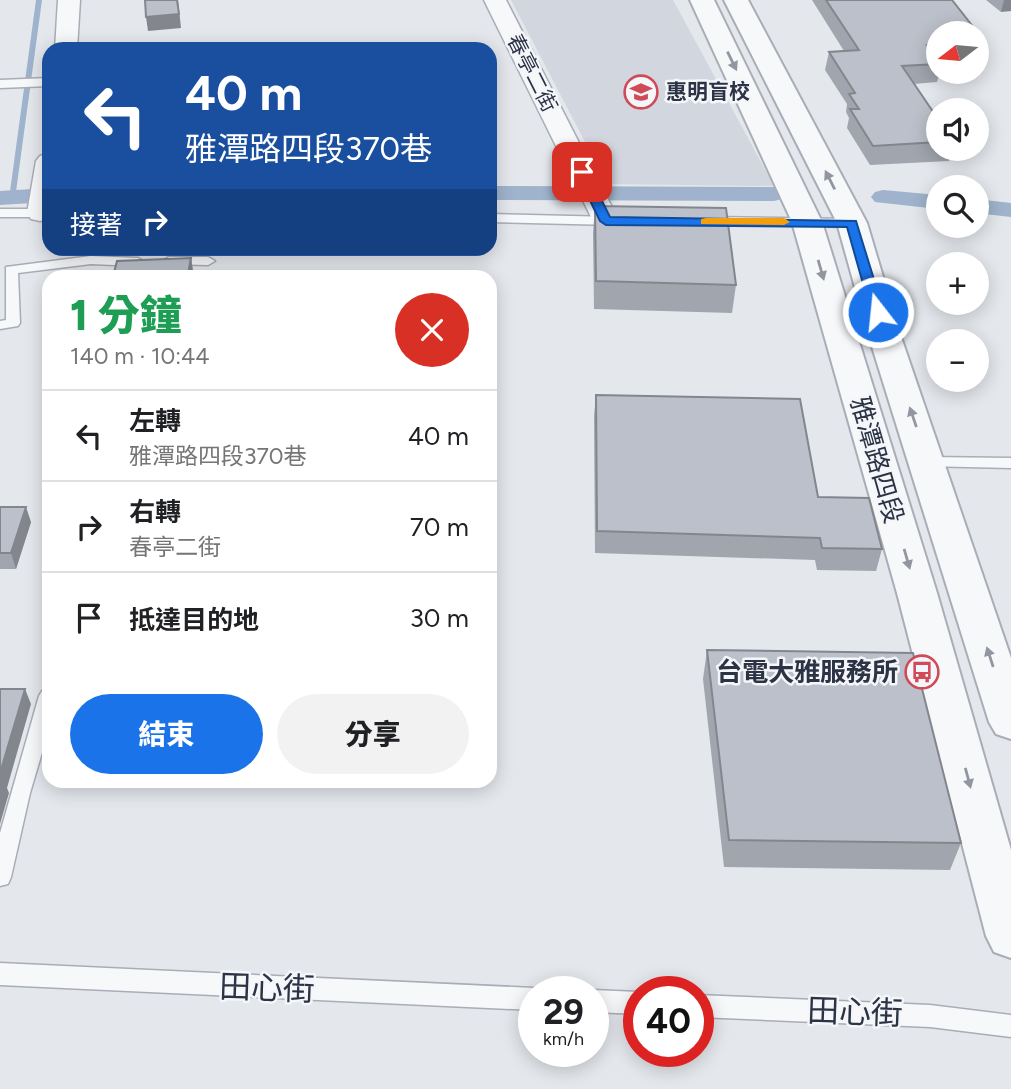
<!DOCTYPE html>
<html lang="zh-TW">
<meta charset="utf-8">
<style>
:root{--surface:#fff;--page:#f2f2f2;--text:#202124;--muted:#757577;--line:#e0e0e0;--accent:#1a73e8}
body{margin:0;font-family:Figtree,"Noto Sans TC",sans-serif;background:var(--page);color:var(--text);height:100vh;display:flex;flex-direction:column;font-size:26px;white-space:nowrap}
*{box-sizing:border-box;margin:0}
p{font-size:23px;color:var(--muted)}
.icon{flex:none;width:38px;height:38px;fill:none;stroke:currentColor;stroke-width:2;stroke-linecap:round;stroke-linejoin:round}
.map{position:relative;flex:1;overflow:hidden}
.details{position:absolute;left:42px;top:270px;width:455px;height:518px;display:flex;flex-direction:column;background:var(--surface);border-radius:21px;box-shadow:0 4px 18px #0003}
.details>*{flex:none}
.banner{position:absolute;left:42px;top:42px;width:455px;height:214px;border-radius:21px;box-shadow:0 4px 18px #0003;background:#1a4fa0;color:#fff;overflow:hidden}
.needle{width:46px;rotate:254deg}
.fabs{position:absolute;left:926px;top:21px;display:grid;gap:14px}
.fabs a{display:grid;place-items:center;width:63px;height:63px;border-radius:50%;background:var(--surface);box-shadow:0 4px 18px #0003;font-size:35px}
.speed{position:absolute;left:518px;top:976px;display:flex;gap:14px;font-size:35px;font-weight:700;text-align:center}
.speed>*{display:grid;place-content:center;width:91px;height:91px;border-radius:50%;background:var(--surface);box-shadow:0 4px 18px #0003;line-height:1}
.speed small{font-size:18px;font-weight:400}
.speed .limit{border:10px solid #d22;background:#fff;color:#111}
.pin{position:absolute;display:grid;place-items:center;width:60px;height:60px;color:#fff;margin:-30px;border-radius:14px;box-shadow:0 4px 10px #0006}
.me{position:absolute;width:77px;margin:-38px;rotate:344deg;stroke-linejoin:round;filter:drop-shadow(0 0 5px #0008)}
.turn{display:flex;align-items:center;gap:24px;height:147px;padding:0 28px;font-size:32px}
.turn .icon{width:91px;height:91px;stroke-width:2.5}
.turn b{display:block;font-size:49px;line-height:60px}
.then{display:flex;align-items:center;height:66px;padding:0 28px;background:#0003;gap:14px;font-size:26px}
.round{display:grid;place-items:center;flex:none;width:74px;height:74px;border-radius:37px;background:var(--page)}
.head{display:flex;align-items:center;justify-content:space-between;height:119px;padding:0 28px}
h1{font-size:42px;font-weight:800;line-height:52px;color:#1e9e55}
.action{display:flex;gap:14px;margin-top:auto;padding:14px 28px}
.action a{flex:1;height:80px;border-radius:42px;background:var(--accent);color:#fff;font-size:28px;font-weight:800;line-height:80px;text-align:center}
.action a+a{background:var(--page);color:var(--text)}
ul{padding:0;list-style:none}
li{display:flex;align-items:center;gap:21px;height:91px;padding:0 28px;border-top:2px solid var(--line)}
li div{flex:1}
li b{display:block;font-size:26px}
li em{font-style:normal}
.map>svg:first-child{display:block}
.built{fill:#d2d6de}
.lines{fill:none;stroke-linecap:round;stroke-linejoin:round}
.stream{fill:#9fb3cc;fill-rule:evenodd}
.canal{fill:#9fb3cc;fill-rule:evenodd}
.service-casing{stroke:#a9adb7;stroke-width:3}
.minor-casing{stroke:#a9adb7;stroke-width:3}
.tertiary-casing{stroke:#a9adb7;stroke-width:4}
.service{fill:#f7f8fa;fill-rule:evenodd}
.minor{fill:#f7f8fa;fill-rule:evenodd}
.tertiary{fill:#f7f8fa;fill-rule:evenodd}
.wall{fill:#a1a5ae}
.shaded-wall{fill:#83868d}
.building{fill:#bbc0ca;stroke:#83868d;stroke-width:2}
.oneway{fill:#9196a0}
.route{fill:#1a73e8;stroke:#114b97;stroke-width:2}
.slow{fill:#f59e0b}
.labels{text-anchor:middle;stroke-width:5;stroke-linejoin:round;paint-order:stroke}
.far-street-label{font-size:21px;fill:#2b3345;stroke:#f4f6f9}
.far-poi-label{font-size:21px;font-weight:bold;fill:#2b3345;stroke:#f4f6f9;text-anchor:start}
.street-label{font-size:26px;fill:#2b3345;stroke:#f4f6f9}
.poi-label{font-size:26px;font-weight:bold;fill:#2b3345;stroke:#f4f6f9;text-anchor:end}
.near-street-label{font-size:32px;fill:#2b3345;stroke:#f4f6f9}
</style>
<div class="map">
<svg width="1011" height="1089" viewBox="0 0 1011 1089">
<rect width="100%" height="100%" fill="#e4e7ec"/>
<polygon class="built" points="511,0 673,0 774,186 607,184"/>
<g class="lines">
<polygon class="stream" points="36,0 42,0 15,199 12,201 9,199"/>
<g class="canal">
<polygon points="490,186 774,187 782,189 786,194 782,199 774,201 490,200"/>
<polygon points="49,188 49,202 0,205 0,191"/>
<polygon points="883,190 938,195 938,209 875,202 871,197 875,192"/>
<polygon points="976,199 1011,203 1011,217 976,213"/>
</g>
<defs>
<g id="service">
<polygon points="49,78 49,86 0,88 0,80"/>
<rect x="0" y="209" width="49" height="8"/>
<polygon points="490,214 614,217 621,221 614,225 490,222"/>
<polygon points="705,217 852,219 859,223 852,227 700,224 700,218"/>
<polygon points="91,256 138,258 145,262 138,266 91,264 18,273 20,323 18,326 0,329 0,321 6,320 6,267"/>
<polygon points="169,257 208,257 215,261 208,265 164,264 162,261"/>
<polygon points="928,457 1011,458 1011,468 922,466 920,462 922,458"/>
<polygon points="49,688 49,729 30,793 11,877 8,884 0,886 0,833 39,696 42,691"/>
<polygon points="0,963 534,988 543,992 534,992 534,1010 0,985"/>
<polygon points="593,990 639,992 639,1014 593,1012 593,992 587,992"/>
<polygon points="698,995 930,1005 1011,1015 1011,1037 930,1027 698,1017"/>
</g>
<g id="minor">
<polygon points="58,0 80,0 77,49 55,49"/>
<polygon points="484,0 506,0 619,221 616,227 606,229 596,227 593,221"/>
<polygon points="49,153 49,219 40,221 31,219 27,213 36,161 40,156"/>
</g>
<g id="tertiary">
<polygon points="690,0 714,0 822,222 937,593 1011,850 1011,958 994,952 986,936 897,593 792,222"/>
<polygon points="724,0 748,0 867,223 900,334 1011,658 1011,739 996,734 989,722 868,334 837,223"/>
</g>
</defs>
<use href="#service" class="service-casing"/>
<use href="#minor" class="minor-casing"/>
<use href="#tertiary" class="tertiary-casing"/>
<use href="#service" class="service"/>
<use href="#minor" class="minor"/>
<use href="#tertiary" class="tertiary"/>
</g>
<g class="wall">
<polygon points="812,0 952,0 985,42 981,60 976,60 976,33 938,33 938,72 940,72 937,82 914,84 938,119 938,149 952,149 949,161 870,165 847,128 849,118 846,112 847,104 825,70 829,52 844,51"/>
<polygon points="986,0 1011,0 1001,12"/>
<polygon points="595,206 736,285 732,313 594,309 593,233"/>
<polygon points="596,395 818,497 882,549 876,571 817,570 815,560 595,553 594,416"/>
<polygon points="0,507 31,522 16,569 0,569"/>
<polygon points="707,650 961,843 950,870 724,867 703,679"/>
</g>
<g class="shaded-wall">
<polygon points="177,0 178,0 181,28 148,31 146,17"/>
<polygon points="1004,0 1011,0 1011,11 1001,12"/>
<polygon points="191,258 194,276 188,274"/>
<polygon points="26,507 31,522 16,569 11,553"/>
<polygon points="25,689 31,704 7,788 9,793 0,824 0,773"/>
</g>
<g class="building">
<polygon points="145,0 177,0 179,14 146,17"/>
<polygon points="826,0 952,0 985,42 976,42 976,33 938,33 938,44 927,45 938,59 938,64 902,66 938,119 938,142 873,146 850,109 859,109 849,94 855,93 829,52 859,50"/>
<polygon points="595,206 726,208 736,285 596,281"/>
<polygon points="191,258 188,274 291,272 291,276 113,276 117,261"/>
<polygon points="596,395 800,399 818,497 869,498 882,549 822,548 820,538 597,531"/>
<polygon points="0,507 26,507 11,553 0,553"/>
<polygon points="707,650 913,653 961,843 729,840"/>
<polygon points="0,689 25,689 0,773"/>
</g>
<defs><path id="oneway-solid" d="M-6-.8H1V-3.2L6.5 0L1 3.2V.8H-6Z" transform="scale(1.75)"/></defs>
<g class="oneway">
<use href="#oneway-solid" transform="translate(732 61) rotate(64)"/>
<use href="#oneway-solid" transform="translate(830 180) rotate(-117)"/>
<use href="#oneway-solid" transform="translate(821 270) rotate(74)"/>
<use href="#oneway-solid" transform="translate(913 417) rotate(-109)"/>
<use href="#oneway-solid" transform="translate(907 559) rotate(74)"/>
<use href="#oneway-solid" transform="translate(990 657) rotate(-108)"/>
<use href="#oneway-solid" transform="translate(968 778) rotate(75)"/>
</g>
<polygon class="route" points="577,169 586,169 610,217 856,221 884,312 878,315 871,312 847,227 606,225 600,221 576,172"/>
<polygon class="slow" points="706,218 784,218 790,222 784,225 701,224 701,219"/>
<defs>
<symbol id="school-ring" viewBox="-11 -11 22 22"><circle r="9.5" fill="#f4f6f9" stroke="#d04a58" stroke-width="1.5"/><path d="M0-5L7-2L0 1L-7-2ZM-4 1L0 2.5L4 1V4Q0 6-4 4Z" fill="#d04a58"/></symbol>
<symbol id="bus-ring" viewBox="-11 -11 22 22"><circle r="9.5" fill="#f4f6f9" stroke="#d04a58" stroke-width="1.5"/><path d="M-5-6H5V4H4V6H2V4H-2V6H-4V4H-5ZM-3.5-4V0h7V-4ZM-3.5 1.2v1.5H-2V1.2ZM2 1.2v1.5H3.5V1.2Z" fill="#d04a58"/></symbol>
</defs>
<g fill-rule="evenodd">
<use href="#school-ring" x="622" y="73" width="38" height="38"/>
<use href="#bus-ring" x="903" y="653" width="38" height="38"/>
</g>
<g class="labels">
<g class="far-street-label">
<text transform="translate(532 73) rotate(63)" y="7">春亭二街</text>
</g>
<g class="far-poi-label">
<text x="666" y="99">惠明盲校</text>
</g>
<g class="street-label">
<text transform="translate(877 460) rotate(74)" y="9">雅潭路四段</text>
</g>
<g class="poi-label">
<text x="898" y="681">台電大雅服務所</text>
</g>
<g class="near-street-label">
<text transform="translate(267 988) rotate(2)" y="11">田心街</text>
<text transform="translate(855 1012) rotate(2)" y="11">田心街</text>
</g>
</g>
</svg>
<div class="fabs">
<a><svg class="needle" viewBox="-14 -14 28 28"><path d="M0-13l5 13h-10z" fill="#e53935"/><path d="M0 13l5-13h-10z" fill="#757577"/></svg></a>
<a><svg class="icon" aria-label="sound" viewBox="0 0 24 24"><path d="M4 9h4l5-4v14l-5-4H4zM17 9q2 3 0 6"/></svg></a>
<a><svg class="icon" aria-label="search" viewBox="0 0 24 24"><circle cx="10" cy="10" r="6"/><path d="M15 15l6 6"/></svg></a>
<a>+</a>
<a>−</a>
</div>
<div class="speed"><div>29<small>km/h</small></div><div class="limit">40</div></div>
<div class="pin" style="left:582px;top:172px;background:#d93025"><svg class="icon" aria-label="arrive" viewBox="0 0 24 24"><path d="M6 21V4h12l-3 4 3 4H6"/></svg></div>
<svg class="me" style="left:878px;top:312px" viewBox="-20 -20 40 40"><circle r="17" fill="#1a73e8" stroke="#fff" stroke-width="3"/><path d="M0-11L8 9 0 5-8 9z" fill="#fff"/></svg>
<div class="banner">
<div class="turn"><svg class="icon" aria-label="left" viewBox="0 0 24 24"><path d="M17 20v-9H6M10 6l-5 5 5 5"/></svg><div><b>40 m</b>雅潭路四段370巷</div></div>
<div class="then">接著<svg class="icon" aria-label="right" viewBox="0 0 24 24"><path d="M7 20v-9h11M14 6l5 5-5 5"/></svg></div>
</div>
<section class="details">
<div class="head"><div><h1>1 分鐘</h1><p>140 m · 10:44</p></div><a class="round" style="background:#d93025;color:#fff"><svg class="icon" aria-label="close" viewBox="0 0 24 24"><path d="M6 6l12 12M18 6L6 18"/></svg></a></div>
<ul>
<li><svg class="icon" aria-label="left" viewBox="0 0 24 24"><path d="M17 20v-9H6M10 6l-5 5 5 5"/></svg><div><b>左轉</b><p>雅潭路四段370巷</p></div><em>40 m</em></li>
<li><svg class="icon" aria-label="right" viewBox="0 0 24 24"><path d="M7 20v-9h11M14 6l5 5-5 5"/></svg><div><b>右轉</b><p>春亭二街</p></div><em>70 m</em></li>
<li><svg class="icon" aria-label="arrive" viewBox="0 0 24 24"><path d="M6 21V4h12l-3 4 3 4H6"/></svg><div><b>抵達目的地</b></div><em>30 m</em></li>
</ul>
<div class="action"><a>結束</a><a>分享</a></div>
</section>
</div>
